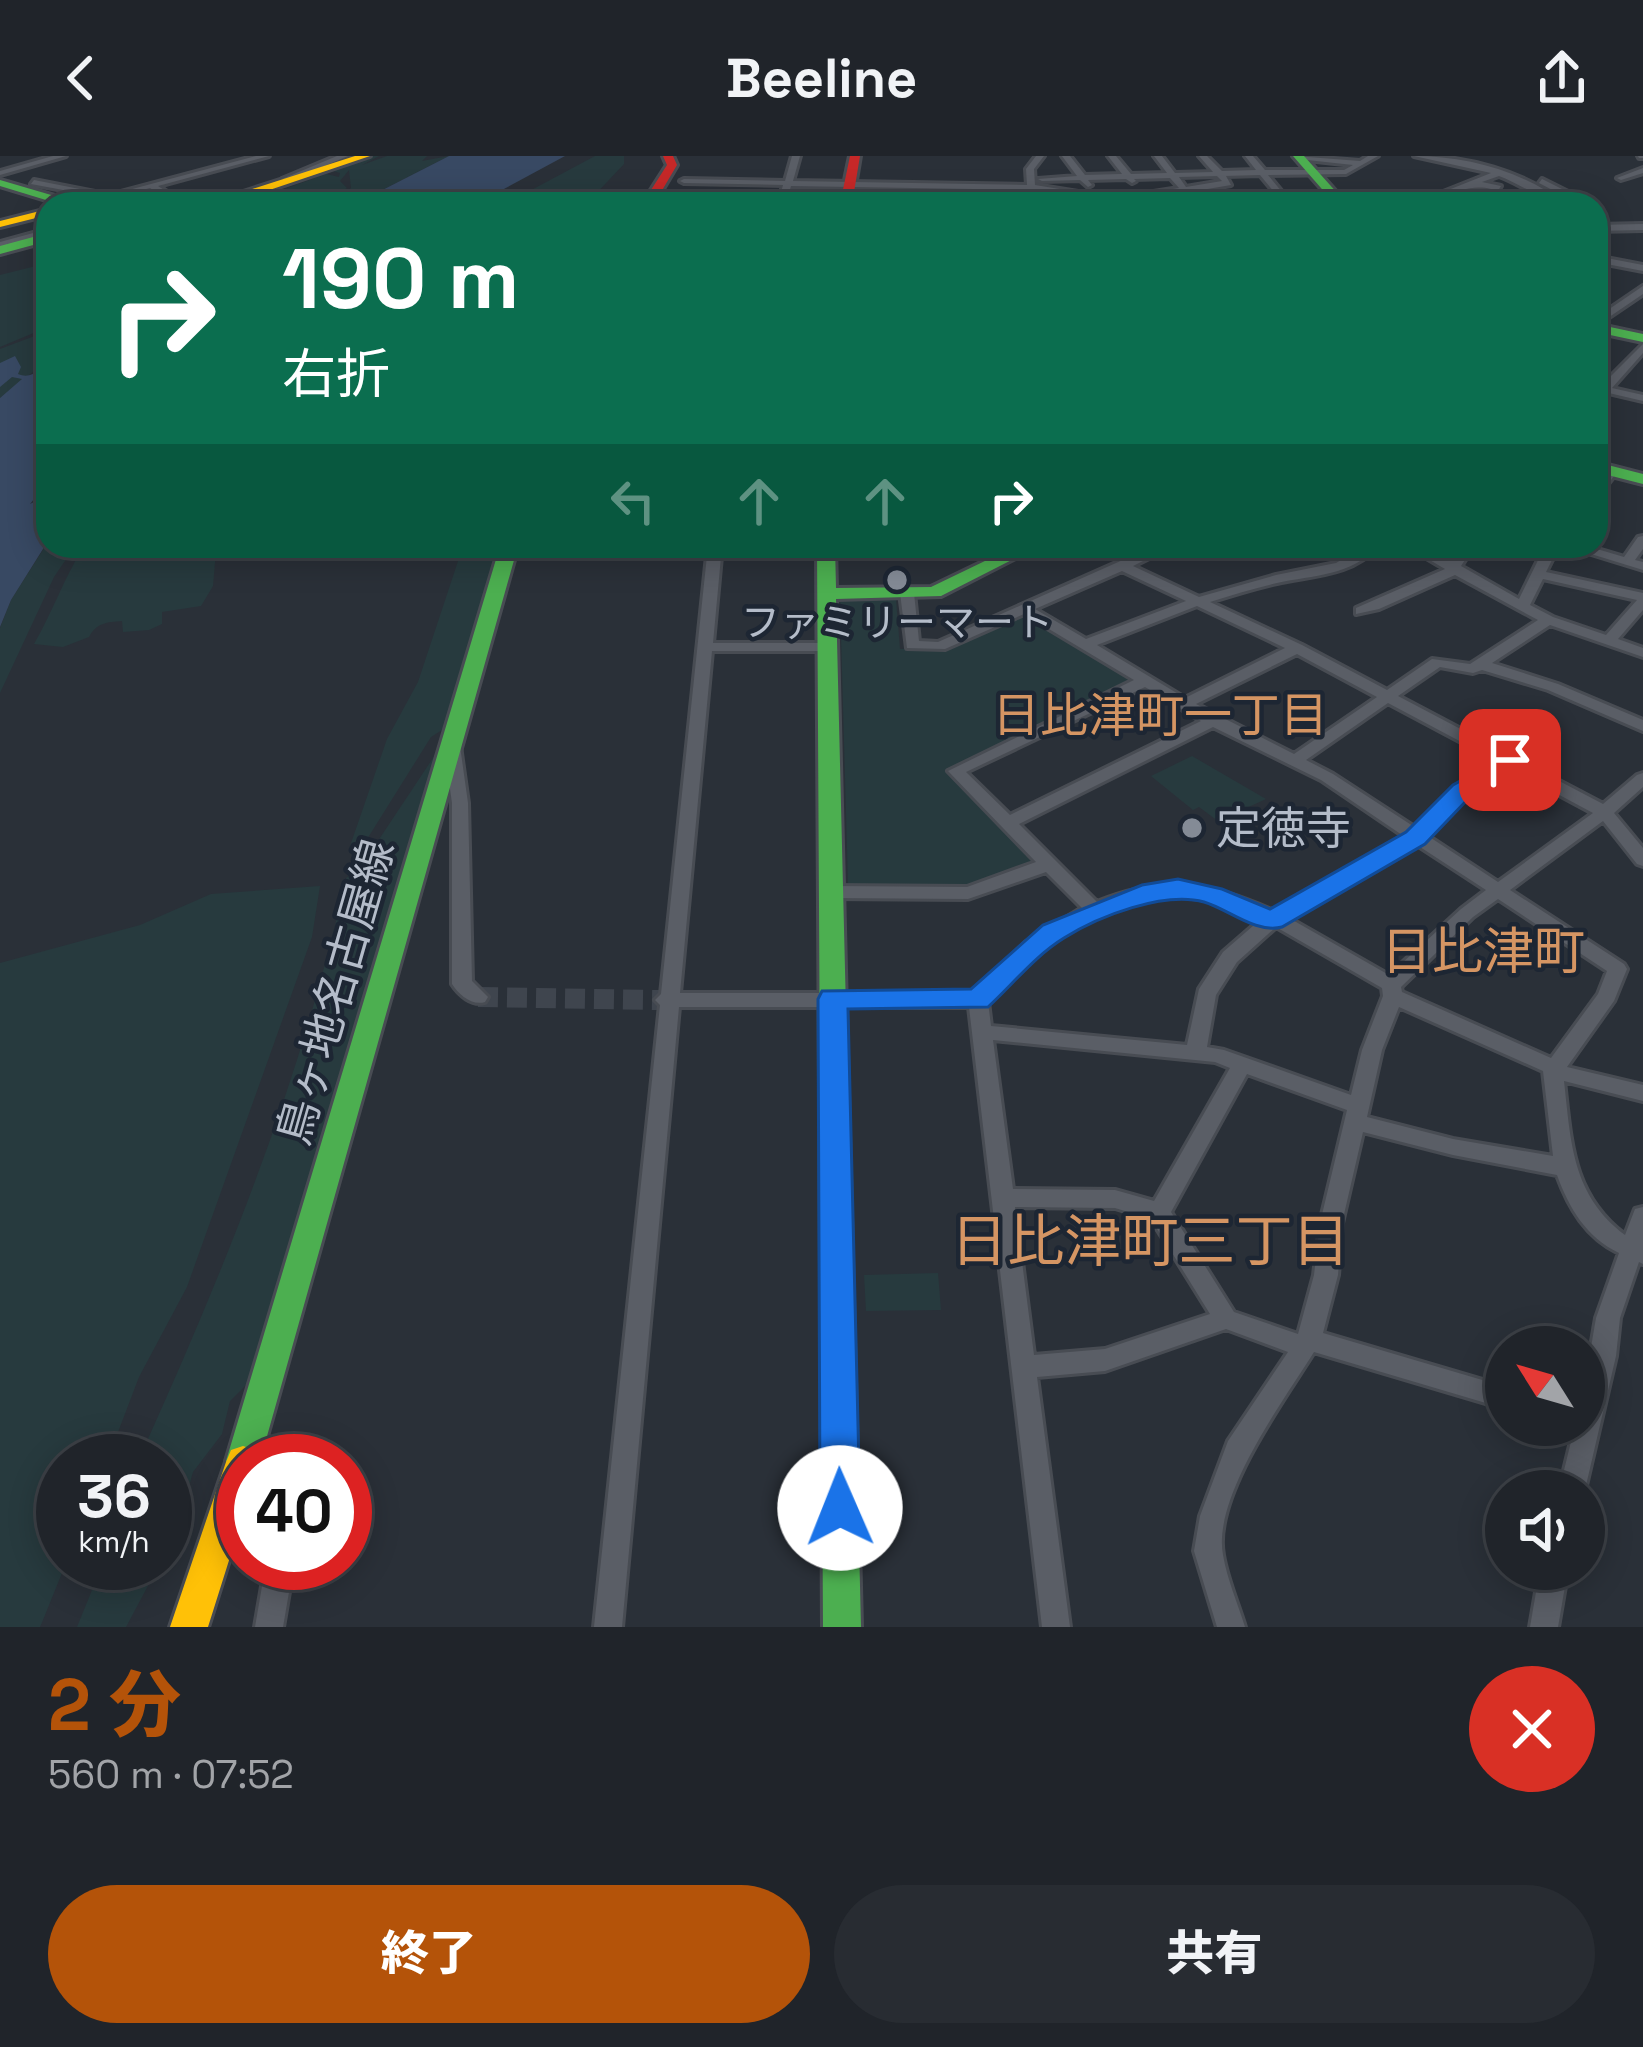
<!DOCTYPE html>
<html lang="ja">
<meta charset="utf-8">
<style>
:root{--surface:#20242a;--page:#282c32;--text:#f1f3f6;--muted:#a2a4a8;--line:#3d4147;--accent:#b45309}
body{margin:0;font-family:"Space Grotesk","Noto Sans JP",sans-serif;background:var(--page);color:var(--text);height:100vh;display:flex;flex-direction:column;font-size:45px;white-space:nowrap}
*{box-sizing:border-box;margin:0}
p{font-size:39px;color:var(--muted)}
.icon{flex:none;width:66px;height:66px;fill:none;stroke:currentColor;stroke-width:2;stroke-linecap:round;stroke-linejoin:round}
.map{position:relative;height:1471px;overflow:hidden}
.sheet{display:flex;flex-direction:column;background:var(--surface);flex:1}
.sheet>*{flex:none}
.guide{position:absolute;left:36px;top:36px;width:1572px;height:366px;border-radius:36px;box-shadow:0 6px 30px #0003,0 0 0 3px var(--line);background:#0b6e4f;color:#fff;overflow:hidden}
.needle{width:78px;rotate:307deg}
.tools{position:absolute;left:1485px;top:1170px;display:grid;gap:24px}
.tools a{display:grid;place-items:center;width:120px;height:120px;border-radius:50%;background:var(--surface);box-shadow:0 6px 30px #0003,0 0 0 3px var(--line);font-size:60px}
.speed{position:absolute;left:36px;top:1278px;display:flex;gap:24px;font-size:60px;font-weight:700;text-align:center}
.speed>*{display:grid;place-content:center;width:156px;height:156px;border-radius:50%;background:var(--surface);box-shadow:0 6px 30px #0003,0 0 0 3px var(--line);line-height:1}
.speed small{font-size:30px;font-weight:400}
.speed .limit{border:18px solid #d22;background:#fff;color:#111}
.pin{position:absolute;display:grid;place-items:center;width:102px;height:102px;color:#fff;margin:-51px;border-radius:24px;box-shadow:0 6px 18px #0006}
.me{position:absolute;width:132px;margin:-66px;rotate:359deg;stroke-linejoin:round;filter:drop-shadow(0 0 9px #0008)}
.turn{display:flex;align-items:center;gap:42px;height:252px;padding:0 48px;font-size:54px}
.turn .icon{width:156px;height:156px;stroke-width:2.5}
.turn b{display:block;font-size:84px;line-height:102px}
.lanes{display:flex;align-items:center;height:114px;padding:0 48px;background:#0003;justify-content:center;gap:60px;direction:ltr}
.lanes .off{opacity:.35}
.round{display:grid;place-items:center;flex:none;width:126px;height:126px;border-radius:63px;background:var(--page)}
.head{display:flex;align-items:center;justify-content:space-between;height:204px;padding:0 48px}
h1{font-size:72px;font-weight:800;line-height:90px;color:var(--accent)}
.primary-button{display:flex;gap:24px;margin-top:auto;padding:24px 48px}
.primary-button a{flex:1;height:138px;border-radius:72px;background:var(--accent);color:#fff;font-size:48px;font-weight:800;line-height:138px;text-align:center}
.primary-button a+a{background:var(--page);color:var(--text)}
header{display:flex;justify-content:space-between;align-items:center;height:156px;padding:0 48px;background:var(--surface);font-size:54px;font-weight:800}
.map>svg:first-child{display:block}
.green{fill:#273a3e}
.water{fill:#384963}
.lines{fill:none;stroke-linecap:round;stroke-linejoin:round}
.stream{stroke:#384963;stroke-width:3}
.street-tunnel{stroke:#3f454e;stroke-width:20;stroke-dasharray:20 9;stroke-linecap:butt}
.street-casing{stroke:#484c53;stroke-width:6}
.fast-casing{stroke:#484c53;stroke-width:6}
.slow-casing{stroke:#484c53;stroke-width:6}
.jam-casing{stroke:#484c53;stroke-width:6}
.street{fill:#5a5e66;fill-rule:evenodd}
.fast{fill:#4caf50;fill-rule:evenodd}
.slow{fill:#ffc107;fill-rule:evenodd}
.jam{fill:#c62828;fill-rule:evenodd}
.route{fill:#1a73e8;stroke:#114b97;stroke-width:3}
.poi-dot{fill:#848b96;stroke:#1d2633;stroke-width:4.5}
.labels{text-anchor:middle;stroke-width:9;stroke-linejoin:round;paint-order:stroke}
.far-poi-label{font-size:39px;fill:#b4bcc9;stroke:#1d2633}
.poi-label{font-size:45px;fill:#b4bcc9;stroke:#1d2633;text-anchor:start}
.street-label{font-size:45px;fill:#b4bcc9;stroke:#1d2633}
.neighbourhood-label{font-size:48px;fill:#d59563;stroke:#1d2633}
.quarter-label{font-size:51px;fill:#d59563;stroke:#1d2633}
.near-neighbourhood-label{font-size:57px;fill:#d59563;stroke:#1d2633}
</style>
<header><svg class="icon" aria-label="back" viewBox="0 0 24 24"><path d="M15 5l-7 7 7 7"/></svg>Beeline<svg class="icon" aria-label="share" viewBox="0 0 24 24"><path d="M12 15V3M7 8l5-5 5 5M5 13v7h14v-7"/></svg></header>
<div class="map">
<svg width="1643" height="1471" viewBox="0 0 1643 1471">
<rect width="100%" height="100%" fill="#2a3038"/>
<g class="green">
<polygon points="370,0 379,0 362,9 387,0 427,0 422,5 449,0 355,48 327,48 351,32 349,14 340,25 347,32 322,48 261,48 289,33 255,48 243,48 326,18 339,21 340,17 333,15"/>
<polygon points="595,0 624,0 624,8 591,43 592,48 505,48"/>
<polygon points="48,107 48,171 0,191 0,119"/>
<polygon points="48,175 48,204 0,242 0,193"/>
<polygon points="48,386 48,390 75,390 54,421 0,537 0,472 11,444"/>
<path d="M 84,390 L 208,390 L 216,395 L 213,430 L 201,450 L 162,456 L 162,468 L 149,474 L 123,476 L 122,465 C 107,466 96,467 89,481 L 63,491 L 34,488 C 53,455 64,422 84,390 Z"/>
<polygon points="463,390 499,390 445,572 431,581 359,696 349,693 387,583 418,526"/>
<polygon points="840,443 896,443 900,493 943,492 1026,458 1133,522 948,614 1039,706 966,732 848,728"/>
<path d="M 439,593 L 247,1228 L 230,1245 L 222,1278 L 193,1316 L 177,1373 L 165,1397 L 165,1305 L 139,1305 L 143,1294 C 226,1110 303,920 346,722 L 358,715 Z"/>
<polygon points="1192,600 1266,643 1218,665 1199,651 1193,654 1151,620"/>
<polygon points="320,730 312,781 187,1131 139,1221 107,1305 63,1305 66,1407 43,1464 40,1471 0,1471 0,807 140,769 211,738"/>
<polygon points="938,1117 941,1154 866,1155 864,1119"/>
<polygon points="103,1407 160,1407 126,1471 77,1471"/>
</g>
<g class="water">
<polygon points="449,0 565,0 476,48 355,48"/>
<path d="M 15,200 L 21,211 L 18,218 C 32,224 40,213 48,203 L 48,326 L 30,348 L 48,339 L 48,385 L 11,444 L 0,471 L 0,242 L 22,223 L 12,221 L 0,231 L 0,207 Z"/>
</g>
<g class="lines">
<polyline class="stream" points="1022,48 1038,34 1034,13 1045,0"/>
<polyline class="street-tunnel" points="478,841 659,844"/>
<defs>
<g id="street">
<polygon points="53,0 66,0 0,19 0,15"/>
<polygon points="256,0 269,0 158,30 181,45 211,43 214,48 173,48 150,32 90,48 76,48"/>
<polygon points="337,0 348,0 289,25 282,23"/>
<path d="M 792,0 L 800,0 L 793,25 L 1027,29 L 1026,13 L 1036,0 L 1044,0 L 1034,13 L 1035,29 L 1115,42 L 1179,32 L 1170,22 L 1134,23 L 1136,25 L 1132,27 L 1126,23 L 1088,24 L 1092,29 L 1088,31 L 1080,24 L 1042,25 L 1038,23 L 1077,20 L 1062,0 L 1070,0 L 1085,19 L 1122,18 L 1108,0 L 1116,0 L 1131,18 L 1167,17 L 1154,0 L 1162,0 L 1175,17 L 1213,16 L 1199,0 L 1207,0 L 1222,15 L 1256,14 L 1245,0 L 1253,0 L 1265,14 L 1344,14 L 1353,9 L 1298,3 L 1295,0 L 1360,5 L 1368,0 L 1378,0 L 1346,18 L 1268,19 L 1292,48 L 1284,48 L 1260,19 L 1226,20 L 1231,29 L 1190,36 L 1199,48 L 1191,48 L 1182,37 L 1115,48 L 1035,34 L 1021,48 L 1012,48 L 1027,34 L 791,30 L 786,48 L 778,48 L 783,29 L 684,27 L 680,25 L 684,23 L 785,25 ZM 1217,20 L 1222,25 L 1186,31 L 1179,21 Z"/>
<path d="M 1414,0 C 1466,0 1524,15 1565,48 C 1546,47 1519,27 1499,20 L 1482,26 L 1501,30 L 1498,35 L 1512,48 L 1503,48 L 1490,37 L 1491,33 C 1460,26 1442,48 1413,48 L 1491,17 Z"/>
<polygon points="1638,0 1643,0 1643,2 1639,2"/>
<polygon points="1643,12 1643,17 1621,24 1617,22"/>
<polygon points="1542,23 1588,46 1589,48 1579,48 1539,27"/>
<polygon points="34,24 95,36 99,38 95,40 31,28"/>
<polygon points="1643,68 1643,74 1596,75 1596,69"/>
<polygon points="48,73 48,79 0,92 0,86"/>
<polygon points="1596,100 1643,109 1643,115 1596,106"/>
<polygon points="1643,130 1643,138 1596,170 1596,162"/>
<polygon points="1643,188 1643,197 1612,232 1643,239 1643,245 1596,234 1596,228 1602,229"/>
<polygon points="1608,312 1618,315 1600,338 1596,339 1596,327"/>
<polygon points="1643,380 1643,393 1635,404 1643,406 1643,414 1565,390 1587,390 1624,401 1638,381"/>
<path d="M 708,390 L 722,390 L 713,487 L 828,487 L 835,491 L 828,495 L 712,495 L 680,837 L 973,837 L 1026,786 L 1082,752 L 1046,716 L 968,743 L 831,742 L 822,736 L 831,730 L 967,731 L 1036,706 L 948,615 L 1134,524 L 1024,458 L 945,493 L 907,492 L 900,437 L 902,434 L 907,433 L 914,437 L 919,485 L 938,486 L 1125,403 L 1099,390 L 1117,390 L 1136,398 L 1155,390 L 1173,390 L 1133,410 L 1199,441 L 1276,419 L 1336,407 L 1364,390 L 1378,390 C 1352,420 1313,419 1277,427 C 1255,432 1232,439 1210,446 L 1302,489 L 1387,534 L 1432,503 L 1470,508 L 1538,464 L 1455,419 L 1379,453 L 1356,458 L 1356,452 L 1445,413 L 1406,390 L 1423,390 L 1451,405 L 1460,390 L 1474,390 L 1461,410 L 1519,443 L 1545,390 L 1559,390 L 1546,416 L 1643,437 L 1643,454 L 1618,483 L 1643,492 L 1643,501 L 1550,469 L 1492,507 L 1558,528 L 1643,564 L 1643,575 L 1548,534 L 1482,514 L 1473,517 L 1440,511 L 1398,540 L 1603,648 L 1637,619 L 1643,617 L 1643,631 L 1614,657 L 1643,692 L 1643,710 L 1637,708 L 1603,665 L 1510,734 L 1624,808 L 1627,813 L 1614,845 L 1567,911 L 1643,929 L 1643,945 L 1564,925 C 1571,987 1572,1039 1625,1079 L 1635,1053 L 1643,1051 L 1643,1108 L 1639,1106 L 1620,1162 L 1616,1200 L 1584,1338 L 1584,1335 L 1559,1335 L 1575,1269 L 1584,1269 L 1584,1232 L 1596,1162 L 1619,1097 C 1586,1081 1569,1052 1557,1019 L 1453,999 L 1363,976 L 1342,1067 L 1338,1119 L 1323,1177 L 1506,1231 L 1506,1253 L 1314,1196 C 1284,1244 1212,1341 1223,1399 C 1227,1423 1238,1448 1245,1471 L 1217,1471 L 1194,1395 L 1200,1360 L 1228,1285 L 1288,1196 L 1226,1173 L 1105,1215 L 1037,1221 L 1070,1471 L 1042,1471 L 969,851 L 679,851 L 622,1471 L 594,1471 L 660,849 L 655,844 L 661,838 ZM 1122,415 L 1186,445 L 1086,483 L 1035,453 ZM 1543,423 L 1637,444 L 1606,479 L 1553,461 L 1530,449 ZM 1197,450 L 1285,492 L 1185,542 L 1097,489 ZM 1297,498 L 1377,541 L 1294,598 L 1196,548 ZM 1145,531 L 1201,565 L 1010,659 L 966,616 ZM 1388,547 L 1497,605 L 1456,630 L 1416,672 L 1333,618 L 1306,604 ZM 1213,571 L 1321,624 L 1405,681 L 1274,755 C 1206,726 1167,718 1097,746 L 1019,668 ZM 1509,612 L 1593,657 L 1498,726 L 1428,680 L 1468,638 ZM 1417,689 L 1486,734 L 1461,753 L 1389,819 L 1289,762 ZM 1168,739 L 1208,744 L 1261,763 L 1223,796 L 1199,833 L 1187,889 L 991,870 L 988,846 C 1019,814 1057,767 1102,760 L 1105,756 L 1138,744 ZM 1498,743 L 1607,815 L 1598,838 L 1551,902 L 1402,836 L 1401,831 L 1473,761 ZM 1276,771 L 1382,832 L 1383,840 L 1362,894 L 1351,939 L 1224,894 L 1207,891 L 1216,839 L 1237,806 ZM 1399,851 L 1543,915 L 1553,1000 L 1453,983 L 1367,961 L 1382,894 ZM 993,884 L 1215,906 L 1230,912 L 1154,1045 L 1115,1034 L 1013,1033 ZM 1247,918 L 1347,954 L 1320,1067 L 1314,1119 L 1298,1178 L 1234,1156 L 1171,1056 ZM 1015,1051 L 1115,1052 L 1151,1063 L 1210,1158 L 1105,1193 L 1034,1199 Z"/>
<path d="M 452,585 L 460,590 L 468,647 L 472,825 L 488,841 L 485,846 C 472,850 459,839 452,828 L 452,647 L 444,590 Z"/>
<path d="M 251,1270 C 266,1276 282,1290 288,1305 L 257,1305 L 242,1290 L 238,1282 L 242,1274 Z"/>
<polygon points="266,1407 294,1407 283,1471 255,1471"/>
<polygon points="1540,1413 1568,1413 1558,1471 1530,1471"/>
</g>
<g id="fast">
<polygon points="1293,0 1304,0 1347,48 1335,48"/>
<polygon points="0,24 75,46 77,48 59,48 0,30"/>
<polygon points="48,77 48,85 0,98 0,90"/>
<polygon points="1596,168 1643,178 1643,186 1596,176"/>
<polygon points="1596,306 1643,318 1643,328 1596,316"/>
<polygon points="500,390 518,390 260,1305 243,1305 243,1321 231,1317 226,1305"/>
<polygon points="817,390 835,390 836,432 931,431 1016,390 1039,390 941,440 836,443 861,1471 823,1471"/>
</g>
<g id="slow">
<polygon points="355,0 370,0 249,41 191,48 243,36"/>
<polygon points="48,53 48,59 0,71 0,65"/>
<polygon points="243,1290 255,1294 260,1305 243,1305 243,1360 208,1471 170,1471 226,1306 231,1294"/>
</g>
<g id="jam">
<polygon points="663,0 673,0 677,9 654,48 642,48 667,9"/>
<polygon points="850,0 860,0 852,48 840,48"/>
</g>
</defs>
<use href="#street" class="street-casing"/>
<use href="#fast" class="fast-casing"/>
<use href="#slow" class="slow-casing"/>
<use href="#jam" class="jam-casing"/>
<use href="#street" class="street"/>
<use href="#fast" class="fast"/>
<use href="#slow" class="slow"/>
<use href="#jam" class="jam"/>
</g>
<path class="route" d="M 1510,597 L 1519,599 L 1519,609 L 1471,640 L 1425,688 L 1282,771 C 1256,778 1228,753 1204,746 C 1164,735 1099,760 1064,782 C 1036,799 1012,829 988,851 L 848,853 L 860,1352 L 855,1366 L 840,1371 L 826,1366 L 820,1352 L 818,843 L 822,835 L 971,833 L 1043,769 L 1142,729 L 1178,723 L 1222,733 L 1270,753 L 1406,676 L 1453,629 Z"/>
<g class="poi-dot">
<circle cx="897" cy="424" r="12"/>
<circle cx="1192" cy="672" r="12"/>
</g>
<g class="labels">
<g class="far-poi-label">
<text x="897" y="480">ファミリーマート</text>
</g>
<g class="poi-label">
<text x="1216" y="688">定徳寺</text>
</g>
<g class="street-label">
<text transform="translate(335 836) rotate(-74)" y="16">鳥ヶ地名古屋線</text>
</g>
<g class="neighbourhood-label">
<text x="1160" y="576">日比津町一丁目</text>
</g>
<g class="quarter-label">
<text x="1483" y="813">日比津町</text>
</g>
<g class="near-neighbourhood-label">
<text x="1150" y="1105">日比津町三丁目</text>
</g>
</g>
</svg>
<div class="tools">
<a><svg class="needle" viewBox="-14 -14 28 28"><path d="M0-13l5 13h-10z" fill="#e53935"/><path d="M0 13l5-13h-10z" fill="#a2a4a8"/></svg></a>
<a><svg class="icon" aria-label="sound" viewBox="0 0 24 24"><path d="M4 9h4l5-4v14l-5-4H4zM17 9q2 3 0 6"/></svg></a>
</div>
<div class="speed"><div>36<small>km/h</small></div><div class="limit">40</div></div>
<div class="pin" style="left:1510px;top:604px;background:#d93025"><svg class="icon" aria-label="arrive" viewBox="0 0 24 24"><path d="M6 21V4h12l-3 4 3 4H6"/></svg></div>
<svg class="me" style="left:840px;top:1352px" viewBox="-20 -20 40 40"><circle r="19" fill="#fff"/><path d="M0-13L10 11 0 6-10 11z" fill="#1a73e8"/></svg>
<div class="guide">
<div class="turn"><svg class="icon" aria-label="right" viewBox="0 0 24 24"><path d="M7 20v-9h11M14 6l5 5-5 5"/></svg><div><b>190 m</b>右折</div></div>
<div class="lanes"><svg class="icon off" aria-label="left" viewBox="0 0 24 24"><path d="M17 20v-9H6M10 6l-5 5 5 5"/></svg><svg class="icon off" aria-label="ahead" viewBox="0 0 24 24"><path d="M12 20V5M6 11l6-6 6 6"/></svg><svg class="icon off" aria-label="ahead" viewBox="0 0 24 24"><path d="M12 20V5M6 11l6-6 6 6"/></svg><svg class="icon" aria-label="right" viewBox="0 0 24 24"><path d="M7 20v-9h11M14 6l5 5-5 5"/></svg></div>
</div>
</div>
<section class="sheet">
<div class="head"><div><h1>2 分</h1><p>560 m · 07:52</p></div><a class="round" style="background:#d93025;color:#fff"><svg class="icon" aria-label="close" viewBox="0 0 24 24"><path d="M6 6l12 12M18 6L6 18"/></svg></a></div>
<div class="primary-button"><a>終了</a><a>共有</a></div>
</section>
